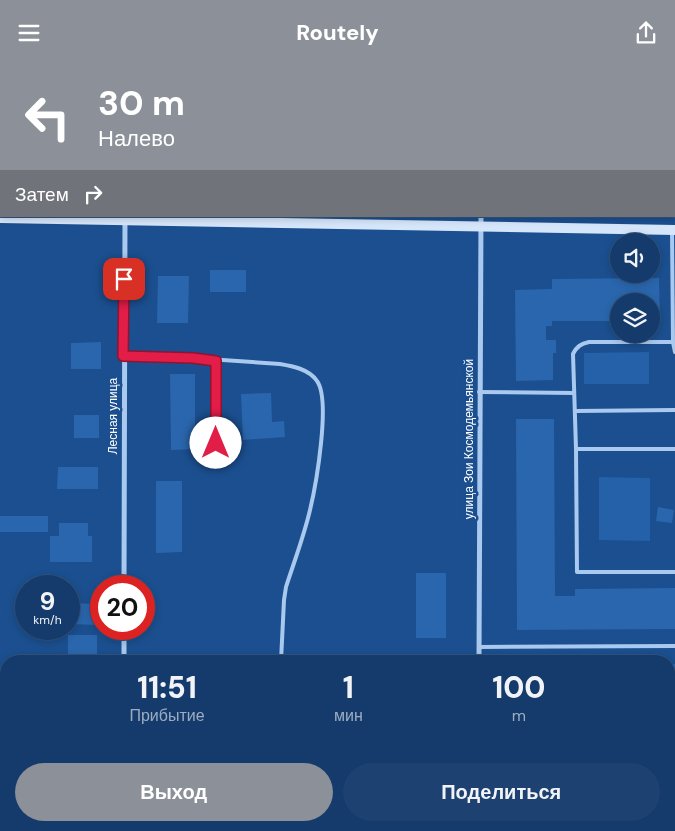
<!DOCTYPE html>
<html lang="ru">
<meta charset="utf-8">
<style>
:root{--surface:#143b6b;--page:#1d4271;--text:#f1f3f6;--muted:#9dadc1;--line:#33557e;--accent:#8c9099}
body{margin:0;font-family:"DM Sans",sans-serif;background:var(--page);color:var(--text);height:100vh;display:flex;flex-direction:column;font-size:19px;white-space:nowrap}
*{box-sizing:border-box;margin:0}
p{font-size:16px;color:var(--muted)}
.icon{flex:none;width:28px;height:28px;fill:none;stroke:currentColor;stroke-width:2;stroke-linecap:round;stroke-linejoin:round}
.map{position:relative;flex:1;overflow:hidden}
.sheet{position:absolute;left:0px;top:590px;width:675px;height:176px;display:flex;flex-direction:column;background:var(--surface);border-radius:20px 20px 0 0;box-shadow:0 2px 8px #0003,0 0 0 1px var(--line)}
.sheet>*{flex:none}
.top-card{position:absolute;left:0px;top:0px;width:675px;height:152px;box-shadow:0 2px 8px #0003,0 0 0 1px var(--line);background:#8c9099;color:#fff;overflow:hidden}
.buttons{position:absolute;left:610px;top:168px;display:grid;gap:10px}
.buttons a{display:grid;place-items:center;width:50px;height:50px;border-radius:50%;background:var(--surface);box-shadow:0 2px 8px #0003,0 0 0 1px var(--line);font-size:25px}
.speed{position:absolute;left:15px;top:510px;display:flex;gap:10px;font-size:25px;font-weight:700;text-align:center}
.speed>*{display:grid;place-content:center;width:65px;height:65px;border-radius:50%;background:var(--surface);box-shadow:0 2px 8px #0003,0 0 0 1px var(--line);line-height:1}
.speed small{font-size:12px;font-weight:400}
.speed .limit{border:8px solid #d22;background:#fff;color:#111}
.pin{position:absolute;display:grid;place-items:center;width:42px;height:42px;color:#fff;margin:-21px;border-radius:10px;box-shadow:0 2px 8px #0006}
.me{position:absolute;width:55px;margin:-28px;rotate:0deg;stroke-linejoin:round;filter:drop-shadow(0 0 4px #0008)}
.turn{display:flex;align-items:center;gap:18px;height:105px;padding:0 15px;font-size:22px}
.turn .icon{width:65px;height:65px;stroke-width:2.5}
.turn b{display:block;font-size:35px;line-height:42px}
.then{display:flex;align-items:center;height:48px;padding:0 15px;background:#0003;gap:10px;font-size:19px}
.eta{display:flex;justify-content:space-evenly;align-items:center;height:85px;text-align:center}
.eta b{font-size:30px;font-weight:800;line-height:35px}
.cta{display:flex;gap:10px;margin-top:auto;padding:10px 15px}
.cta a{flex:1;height:58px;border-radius:30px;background:var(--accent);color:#fff;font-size:20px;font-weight:800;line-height:58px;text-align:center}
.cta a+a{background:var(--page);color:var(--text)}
header{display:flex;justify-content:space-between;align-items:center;height:65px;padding:0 15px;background:var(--accent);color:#fff;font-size:22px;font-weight:800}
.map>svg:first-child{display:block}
.green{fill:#2461a8}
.building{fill:#2a66ad}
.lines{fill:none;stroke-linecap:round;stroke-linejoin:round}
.service{stroke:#a9c9ee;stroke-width:4}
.minor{stroke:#a9c9ee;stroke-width:5}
.secondary{stroke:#d6e6fa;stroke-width:10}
.route-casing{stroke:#92132f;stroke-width:12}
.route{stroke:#e11d48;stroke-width:9}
.labels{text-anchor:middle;stroke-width:5;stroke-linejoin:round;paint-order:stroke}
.street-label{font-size:12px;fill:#fff;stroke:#1b4f8f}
</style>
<header><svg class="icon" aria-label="menu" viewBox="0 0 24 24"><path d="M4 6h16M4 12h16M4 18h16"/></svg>Routely<svg class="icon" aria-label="share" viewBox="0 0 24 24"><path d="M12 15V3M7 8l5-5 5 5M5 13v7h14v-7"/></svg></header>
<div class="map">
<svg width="675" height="766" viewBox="0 0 675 766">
<rect width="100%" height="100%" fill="#1b4f8f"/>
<g class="green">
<polygon points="649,287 649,319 584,319 584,288"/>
<polygon points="599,412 650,413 650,476 599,475"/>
</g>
<g class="building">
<rect x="210" y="205" width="36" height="22"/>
<polygon points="158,211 189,211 188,258 157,258"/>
<polygon points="659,213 660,255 651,255 651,236 619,236 619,256 552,256 552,261 546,261 546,275 556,275 556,288 553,288 553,315 516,316 515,225 552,224 552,214"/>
<polygon points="101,277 101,304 71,304 71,278"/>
<polygon points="170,309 195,309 195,384 171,385"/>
<polygon points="271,328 272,357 284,356 285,372 243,375 241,329"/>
<rect x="74" y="350" width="25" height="23"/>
<polygon points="516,354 554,354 555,531 575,531 575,524 675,523 675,564 517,565"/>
<polygon points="58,402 98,402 98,424 57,424"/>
<polygon points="156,416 182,416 182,487 156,488"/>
<polygon points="658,442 674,445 672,458 656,456"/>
<rect x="0" y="451" width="48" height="16"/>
<polygon points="59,458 88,458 88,471 92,471 92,497 50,497 50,471 59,471"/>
<rect x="416" y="508" width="30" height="65"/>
<polygon points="69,538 97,539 96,560 69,559"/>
<rect x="68" y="570" width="29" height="23"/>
<rect x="419" y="592" width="25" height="4"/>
<polygon points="669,599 675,599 675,623 669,622"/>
<polygon points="49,760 91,762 91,766 49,766"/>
<rect x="322" y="760" width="53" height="6"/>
</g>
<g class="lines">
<g class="service">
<polyline points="216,0 216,1"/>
<polyline points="258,0 258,1"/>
<polyline points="373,1 373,0"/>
<polyline points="672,165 673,277 675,287"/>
<path d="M 673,277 L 589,277 C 581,279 577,281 573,289 L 576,384 L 577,507 L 675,507"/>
<path d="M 123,291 L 193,293 L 280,299 C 292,301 309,304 317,316 C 331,335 316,420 310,445 C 304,471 294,497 286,522 L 284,535 L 281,596"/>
<polyline points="216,296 216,378"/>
<polyline points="479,327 574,328"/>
<polyline points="575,346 675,345"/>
<polyline points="576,384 675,384"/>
<polyline points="479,582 675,581"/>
<polyline points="669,642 675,640"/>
<polyline points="669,709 675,714"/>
<polyline points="396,760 396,766"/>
<polyline points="303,766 303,760"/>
</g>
<g class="minor">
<polyline points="125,1 125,0"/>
<polyline points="482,1 482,0"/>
<polyline points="124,521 125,154"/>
<polyline points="124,564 124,596"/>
<polyline points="479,596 481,151"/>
<polyline points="125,766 125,760"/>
<polyline points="477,766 477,760"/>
</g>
<polyline class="secondary" points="0,153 675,165"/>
</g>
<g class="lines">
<defs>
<polyline id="route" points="124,214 123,291 193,293 216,296 216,378"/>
</defs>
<use href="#route" class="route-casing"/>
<use href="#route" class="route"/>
</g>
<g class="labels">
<g class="street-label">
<text transform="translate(113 351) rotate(-90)" y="4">Лесная улица</text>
<text transform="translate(469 374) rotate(-90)" y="4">улица Зои Космодемьянской</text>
</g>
</g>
</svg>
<div class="buttons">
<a><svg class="icon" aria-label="sound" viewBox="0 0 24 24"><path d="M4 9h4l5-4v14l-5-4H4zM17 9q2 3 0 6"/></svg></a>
<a><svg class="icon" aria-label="layers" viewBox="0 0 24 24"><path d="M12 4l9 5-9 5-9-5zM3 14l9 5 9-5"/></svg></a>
</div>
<div class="speed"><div>9<small>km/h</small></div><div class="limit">20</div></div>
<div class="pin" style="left:124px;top:214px;background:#d93025"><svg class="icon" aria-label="arrive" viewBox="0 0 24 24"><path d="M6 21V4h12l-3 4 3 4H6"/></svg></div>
<svg class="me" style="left:216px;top:378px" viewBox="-20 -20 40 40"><circle r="19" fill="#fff"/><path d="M0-13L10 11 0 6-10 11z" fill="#e11d48"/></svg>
<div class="top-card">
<div class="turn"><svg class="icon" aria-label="left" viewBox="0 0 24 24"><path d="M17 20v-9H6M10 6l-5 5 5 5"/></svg><div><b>30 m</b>Налево</div></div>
<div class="then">Затем<svg class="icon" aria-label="right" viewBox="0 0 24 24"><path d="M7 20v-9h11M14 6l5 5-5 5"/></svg></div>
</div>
<section class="sheet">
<div class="eta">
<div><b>11:51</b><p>Прибытие</p></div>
<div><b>1</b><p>мин</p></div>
<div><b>100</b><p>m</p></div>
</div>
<div class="cta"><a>Выход</a><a>Поделиться</a></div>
</section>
</div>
